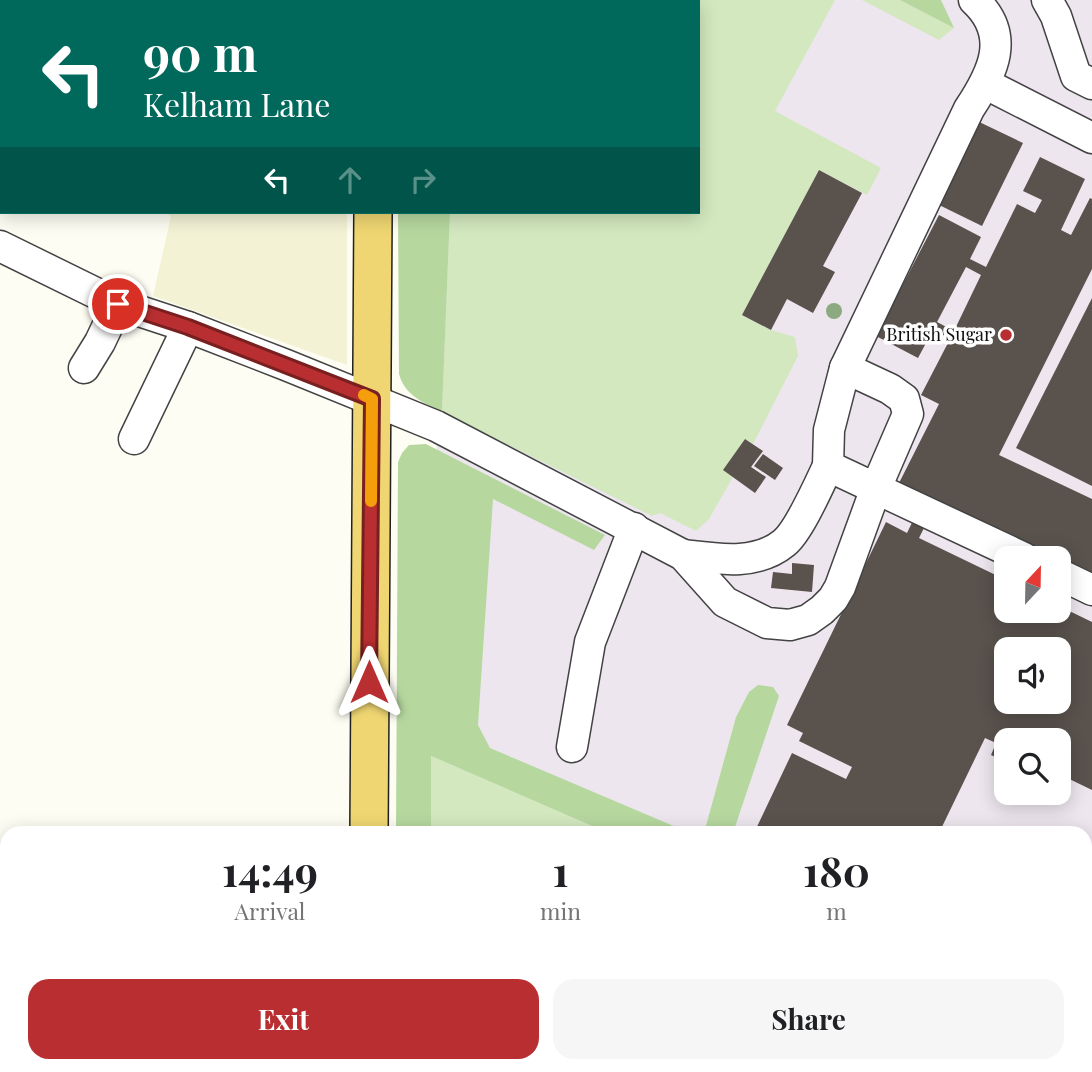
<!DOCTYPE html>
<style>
:root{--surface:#fff;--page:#f6f6f6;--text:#202124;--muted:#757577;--accent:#b92f31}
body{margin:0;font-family:"Playfair Display",serif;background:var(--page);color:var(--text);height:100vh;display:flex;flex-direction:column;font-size:26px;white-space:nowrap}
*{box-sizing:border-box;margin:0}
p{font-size:23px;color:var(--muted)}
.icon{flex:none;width:38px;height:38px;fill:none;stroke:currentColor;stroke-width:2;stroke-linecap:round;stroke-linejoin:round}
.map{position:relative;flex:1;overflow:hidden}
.drawer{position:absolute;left:0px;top:826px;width:1092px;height:247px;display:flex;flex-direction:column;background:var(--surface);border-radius:21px 21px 0 0;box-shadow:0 4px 18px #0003}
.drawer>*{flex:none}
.hud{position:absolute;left:0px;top:0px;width:700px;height:214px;box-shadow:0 4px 18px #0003;background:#00695c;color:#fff;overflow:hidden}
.needle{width:46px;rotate:22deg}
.fabs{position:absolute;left:994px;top:546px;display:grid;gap:14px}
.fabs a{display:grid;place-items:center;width:77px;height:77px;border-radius:14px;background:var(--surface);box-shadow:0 4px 18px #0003;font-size:35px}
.pin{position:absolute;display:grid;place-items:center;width:60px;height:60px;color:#fff;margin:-30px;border:4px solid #fff;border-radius:50%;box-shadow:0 2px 7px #0007}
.me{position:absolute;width:77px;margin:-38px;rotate:0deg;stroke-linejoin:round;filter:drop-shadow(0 0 5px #0008)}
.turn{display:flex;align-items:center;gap:24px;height:147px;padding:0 28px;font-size:32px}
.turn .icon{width:91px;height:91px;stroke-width:2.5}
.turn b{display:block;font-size:49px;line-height:60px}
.lanes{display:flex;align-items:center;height:66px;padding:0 28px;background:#0003;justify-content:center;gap:35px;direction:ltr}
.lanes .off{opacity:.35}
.eta{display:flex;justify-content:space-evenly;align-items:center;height:119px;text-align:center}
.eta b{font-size:42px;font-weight:700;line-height:49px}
.cta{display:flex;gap:14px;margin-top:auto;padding:14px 28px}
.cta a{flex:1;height:80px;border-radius:21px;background:var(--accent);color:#fff;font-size:28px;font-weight:700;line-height:80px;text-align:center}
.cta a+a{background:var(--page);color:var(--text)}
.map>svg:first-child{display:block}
.industrial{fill:#ede6ee;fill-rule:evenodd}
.farmland{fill:#f4f2d5}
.green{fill:#d3e8bf}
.forest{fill:#b6d89f}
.building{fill:#59524d;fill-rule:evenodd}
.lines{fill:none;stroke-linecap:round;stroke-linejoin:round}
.minor-casing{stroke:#434343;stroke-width:33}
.major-casing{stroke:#212121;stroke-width:40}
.minor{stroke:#fff;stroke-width:30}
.major{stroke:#f0d672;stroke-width:37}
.tree{fill:#8ca981}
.route-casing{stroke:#781f20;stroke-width:18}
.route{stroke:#b92f31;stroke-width:12}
.slow{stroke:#f59e0b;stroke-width:12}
.poi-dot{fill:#b92f31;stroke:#fff;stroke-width:2.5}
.labels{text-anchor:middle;stroke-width:7;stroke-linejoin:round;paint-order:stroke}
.poi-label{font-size:18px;fill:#101010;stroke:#fff;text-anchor:end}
</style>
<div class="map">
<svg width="1092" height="1072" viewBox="0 0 1092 1072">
<rect width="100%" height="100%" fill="#fefdf4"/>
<path class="industrial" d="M 446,0 L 1092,0 L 1092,951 L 1085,946 L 1085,833 L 608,833 L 431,756 L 441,212 L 698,212 L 698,2 ZM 1006,558 L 1059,558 L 1059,611 L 1006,611 ZM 1006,649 L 1059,649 L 1059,702 L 1006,702 ZM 1006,740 L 1059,740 L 1059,793 L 1006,793 Z"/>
<g class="farmland">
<polygon points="0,0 346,0 346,2 2,2 2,121"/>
<polygon points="164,212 347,212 347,365 153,296 171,216"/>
<polygon points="0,946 7,959 7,1066 58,1066 53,1072 0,1072"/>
</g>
<g class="green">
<polygon points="459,0 835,0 775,111 881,168 867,195 819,170 742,315 771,330 795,337 798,356 753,444 745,439 724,470 733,477 709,519 696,531 660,513 652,516 442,412 450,212 698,212 698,2 459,2"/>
<polygon points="862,0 900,0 954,28 939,40"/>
<polygon points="431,756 608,833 431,833"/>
<polygon points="1085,946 1092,951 1092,1072 427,1072 427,1066 1085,1066"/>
</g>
<g class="forest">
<polygon points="900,0 941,0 954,28"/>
<path d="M 398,212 L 450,212 L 442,412 C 423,402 405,396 399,374 Z"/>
<polygon points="426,444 605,535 594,550 493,499 478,725 490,748 690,833 608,833 431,756 431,833 396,833 398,462 402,453 409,445"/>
<polygon points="758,685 773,687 779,696 733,833 704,833 736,717 749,692"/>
</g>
<g class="building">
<polygon points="973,119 1023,143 982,226 933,202"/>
<path d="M 1040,157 L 1085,179 L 1061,230 L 1071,235 L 1090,198 L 1092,199 L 1092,269 L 999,455 L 1092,499 L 1092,576 L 1059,560 L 1059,558 L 1054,558 L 937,502 L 919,538 L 1006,580 L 1006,611 L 1059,611 L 1059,606 L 1092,622 L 1092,790 L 1059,774 L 1059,740 L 1006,740 L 1006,762 L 991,755 L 996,743 L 985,738 L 939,833 L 754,833 L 792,753 L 846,779 L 852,767 L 799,741 L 803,733 L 787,725 L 886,522 L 907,533 L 925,496 L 899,483 L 939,404 L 921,395 L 950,339 L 933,330 L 918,358 L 876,336 L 939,215 L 981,237 L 970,259 L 986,267 L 1017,204 L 1035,213 L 1042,200 L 1023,191 ZM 966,267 L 981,275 L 954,331 L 937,322 ZM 1006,649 L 1059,649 L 1059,702 L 1006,702 Z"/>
<polygon points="819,170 862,193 823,266 835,272 813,313 787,299 771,330 742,315"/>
<polygon points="1092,298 1092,486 1016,448"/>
<polygon points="745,439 763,451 751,467 766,477 755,493 723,470"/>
<polygon points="763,454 783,468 775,480 754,466"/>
<polygon points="792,563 814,565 812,592 771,588 773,572 792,574"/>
</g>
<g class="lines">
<defs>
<g id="minor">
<polyline points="1047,0 1056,16 1076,76 1092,84"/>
<polyline points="986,84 1092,138"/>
<path d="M 0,246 L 118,304 L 188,327 L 286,365 L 436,426 L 683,555 L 725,602 L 767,623 L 790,625 L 808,620 L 822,610 L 833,599 L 840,587 L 876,488 L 908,414 L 904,399 L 890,389 L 845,368 L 969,109 C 993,73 1012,35 974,0"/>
<polyline points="84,368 100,342 118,304"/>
<polyline points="845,368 829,430 828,466 1024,558"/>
<polyline points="134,439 188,327"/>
<path d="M 683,555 C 717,559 756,566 784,543 C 799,531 819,485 828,466"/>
<polyline points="1059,574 1092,590"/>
<polyline points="572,747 590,642 634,528"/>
</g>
<g id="major">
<polyline points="375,2 375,0"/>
<polyline points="369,833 373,212"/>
<polyline points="370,1066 370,1072"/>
</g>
</defs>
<use href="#minor" class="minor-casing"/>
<use href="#major" class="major-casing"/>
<use href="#minor" class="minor"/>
<use href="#major" class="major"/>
</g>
<circle class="tree" cx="834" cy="311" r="8"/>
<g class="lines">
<defs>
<polyline id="route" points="118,304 188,327 372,399 369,682"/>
</defs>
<use href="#route" class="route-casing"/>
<use href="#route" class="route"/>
<polyline class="slow" points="364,395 372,399 371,501"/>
</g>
<circle class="poi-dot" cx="1006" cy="335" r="7"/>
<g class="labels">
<g class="poi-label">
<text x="992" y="341">British Sugar</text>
</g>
</g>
</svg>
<div class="fabs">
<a><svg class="needle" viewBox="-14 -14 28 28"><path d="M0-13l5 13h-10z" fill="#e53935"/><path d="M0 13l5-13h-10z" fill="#757577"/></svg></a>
<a><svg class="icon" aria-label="sound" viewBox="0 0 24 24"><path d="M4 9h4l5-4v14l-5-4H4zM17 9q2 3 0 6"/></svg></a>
<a><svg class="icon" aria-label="search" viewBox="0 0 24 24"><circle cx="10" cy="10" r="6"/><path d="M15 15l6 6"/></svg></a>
</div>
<div class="pin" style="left:118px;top:304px;background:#d93025"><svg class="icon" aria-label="arrive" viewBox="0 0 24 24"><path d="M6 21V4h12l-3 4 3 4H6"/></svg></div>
<svg class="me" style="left:369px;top:682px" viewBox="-20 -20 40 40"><path d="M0-17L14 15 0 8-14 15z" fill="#b92f31" stroke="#fff" stroke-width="4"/></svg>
<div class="hud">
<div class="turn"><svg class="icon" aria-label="left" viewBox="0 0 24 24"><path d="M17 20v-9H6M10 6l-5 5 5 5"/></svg><div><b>90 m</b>Kelham Lane</div></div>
<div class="lanes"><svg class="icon" aria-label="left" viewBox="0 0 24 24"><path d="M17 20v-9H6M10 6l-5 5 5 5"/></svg><svg class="icon off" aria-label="ahead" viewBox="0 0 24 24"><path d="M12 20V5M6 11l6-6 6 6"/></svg><svg class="icon off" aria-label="right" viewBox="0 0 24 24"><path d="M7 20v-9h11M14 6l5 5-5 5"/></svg></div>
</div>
<section class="drawer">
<div class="eta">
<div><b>14:49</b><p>Arrival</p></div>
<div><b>1</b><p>min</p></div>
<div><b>180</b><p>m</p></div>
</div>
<div class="cta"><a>Exit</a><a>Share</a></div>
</section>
</div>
